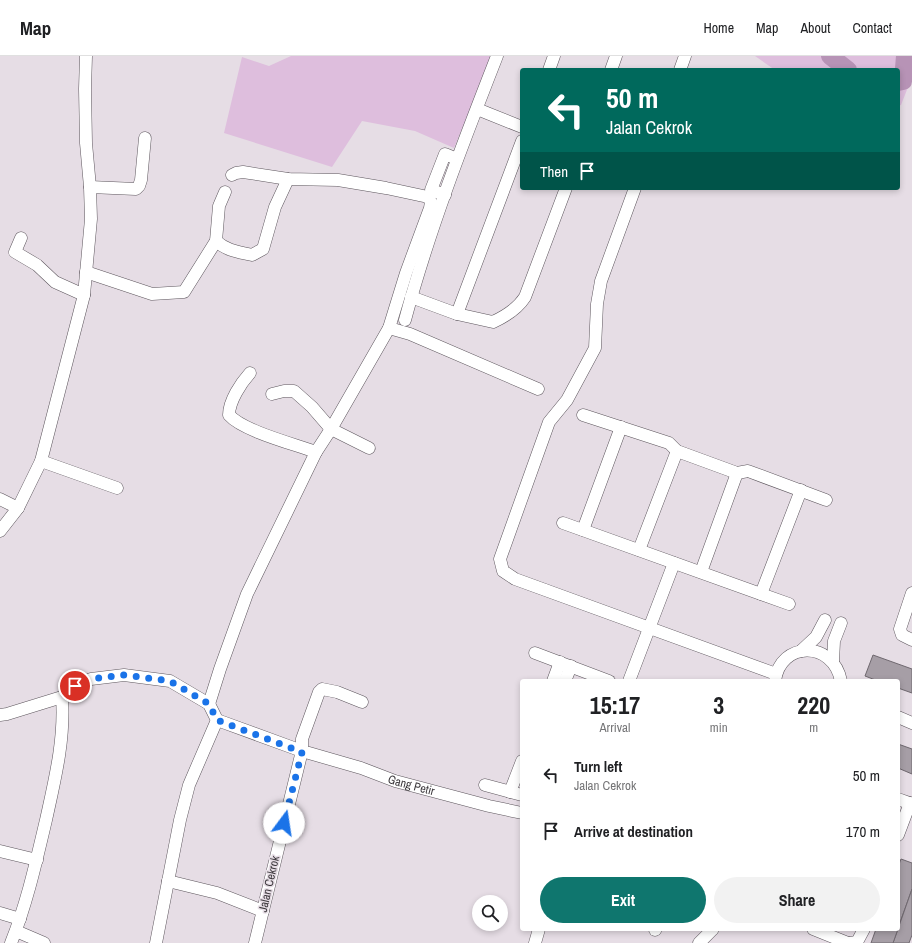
<!DOCTYPE html>
<style>
:root{--surface:#fff;--page:#f2f2f2;--text:#202124;--muted:#757577;--line:#e0e0e0;--accent:#0f766e}
body{margin:0;font-family:"Archivo Narrow",sans-serif;background:var(--page);color:var(--text);height:100vh;display:flex;flex-direction:column;font-size:15px;white-space:nowrap}
*{box-sizing:border-box;margin:0}
p{font-size:13px;color:var(--muted)}
.icon{flex:none;width:22px;height:22px;fill:none;stroke:currentColor;stroke-width:2;stroke-linecap:round;stroke-linejoin:round}
.map{position:relative;flex:1;overflow:hidden}
.drawer{position:absolute;left:520px;top:623px;width:380px;height:252px;display:flex;flex-direction:column;background:var(--surface);border-radius:4px;box-shadow:0 2px 6px #0003}
.drawer>*{flex:none}
.banner{position:absolute;left:520px;top:12px;width:380px;height:122px;border-radius:4px;box-shadow:0 2px 6px #0003;background:#00695c;color:#fff;overflow:hidden}
.fabs{position:absolute;left:472px;top:839px;display:grid;gap:8px}
.fabs a{display:grid;place-items:center;width:36px;height:36px;border-radius:50%;background:var(--surface);box-shadow:0 2px 6px #0003;font-size:20px}
.pin{position:absolute;display:grid;place-items:center;width:34px;height:34px;color:#fff;margin:-17px;border:2px solid #fff;border-radius:50%;box-shadow:0 1px 4px #0007}
.me{position:absolute;width:44px;margin:-22px;rotate:14deg;stroke-linejoin:round;filter:drop-shadow(0 0 3px #0008)}
.turn{display:flex;align-items:center;gap:14px;height:84px;padding:0 20px;font-size:18px}
.turn .icon{width:52px;height:52px;stroke-width:2.5}
.turn b{display:block;font-size:28px;line-height:34px}
.then{display:flex;align-items:center;height:38px;padding:0 20px;background:#0003;gap:8px;font-size:15px}
.eta{display:flex;justify-content:space-evenly;align-items:center;height:68px;text-align:center}
.eta b{font-size:24px;font-weight:700;line-height:28px}
.action{display:flex;gap:8px;margin-top:auto;padding:8px 20px}
.action a{flex:1;height:46px;border-radius:24px;background:var(--accent);color:#fff;font-size:16px;font-weight:700;line-height:46px;text-align:center}
.action a+a{background:var(--page);color:var(--text)}
ul{padding:0;list-style:none}
li{display:flex;align-items:center;gap:12px;height:56px;padding:0 20px}
li div{flex:1}
li b{display:block;font-size:15px}
li em{font-style:normal}
header{display:flex;align-items:center;gap:24px;box-sizing:border-box;height:56px;padding:0 20px;background:var(--surface);border-bottom:1px solid var(--line)}
header strong{font-size:19px}
nav{display:flex;gap:22px;margin-inline-start:auto;font-size:14px}
.map>svg:first-child{display:block}
.green{fill:#debedd}
.lines{fill:none;stroke-linecap:round;stroke-linejoin:round}
.river{stroke:#b793b6;stroke-width:18}
.building{fill:#a69ea6;stroke:#6f686f}
.minor-casing{stroke:#5d565d;stroke-width:13}
.minor{stroke:#fff;stroke-width:12}
.route{stroke:#1a73e8;stroke-width:7;stroke-dasharray:0 12.6}
.labels{text-anchor:middle;stroke-width:3;stroke-linejoin:round;paint-order:stroke}
.street-label{font-size:12px;fill:#3d393d;stroke:#e6dde5}
</style>
<header>
<strong>Map</strong>
<nav><a>Home</a><a>Map</a><a>About</a><a>Contact</a></nav>
</header>
<div class="map">
<svg width="912" height="887" viewBox="0 0 912 887">
<rect width="100%" height="100%" fill="#e6dde5"/>
<g class="green">
<polygon points="291,0 493,0 454,92 415,75 362,65 332,111 224,77 242,1 269,10"/>
<polygon points="755,0 912,0 912,21 901,49 898,50 898,14 775,14"/>
</g>
<g class="lines">
<g class="river">
<polyline points="830,0 848,14"/>
<polyline points="898,26 903,25 905,0"/>
</g>
</g>
<g class="building">
<polygon points="873,599 912,613 912,637 898,632 898,625 878,625 865,620"/>
<polygon points="898,688 912,693 912,718 898,712"/>
<polygon points="901,803 912,807 912,833 898,872 898,811"/>
<polygon points="912,833 912,879 909,887 893,887"/>
<polygon points="876,873 898,873 893,887 871,887"/>
</g>
<g class="lines">
<defs>
<g id="minor">
<polyline points="549,14 554,0"/>
<polyline points="611,14 616,0"/>
<polyline points="680,14 685,0"/>
<polyline points="477,53 522,71"/>
<polyline points="90,131 136,133 139,130 141,124 145,82"/>
<polyline points="635,132 601,225 597,248 595,292 567,344 549,366 500,503 503,515 515,523 776,618"/>
<polyline points="445,139 431,134 445,98 457,103"/>
<polyline points="21,182 15,196 37,209 55,226 84,239"/>
<path d="M 216,185 C 227,195 239,196 252,199 L 263,193 L 275,151 L 288,123"/>
<polyline points="86,216 152,238 184,236 216,185 219,150 225,136"/>
<path d="M 411,241 L 457,258 L 493,266 C 506,260 518,252 525,241 L 566,132"/>
<polyline points="457,258 522,85"/>
<path d="M 405,264 C 429,174 463,87 497,0"/>
<polyline points="389,272 410,278 538,333"/>
<path d="M 250,317 C 241,327 229,345 229,359 C 243,375 294,388 316,396"/>
<polyline points="272,338 284,335 294,335 312,351 331,373 369,392"/>
<polyline points="583,359 669,387 677,395 737,417 748,415 826,444"/>
<polyline points="41,405 117,432"/>
<polyline points="0,443 18,452"/>
<polyline points="563,467 789,548"/>
<polyline points="583,474 621,371"/>
<polyline points="0,475 18,452 41,405 84,239 91,163 90,131 86,87 85,33 86,0"/>
<polyline points="639,494 677,395"/>
<polyline points="701,516 737,417"/>
<polyline points="912,537 900,573 902,579 912,584"/>
<polyline points="761,538 801,434"/>
<polyline points="801,595 816,581 825,564"/>
<polyline points="535,597 609,625"/>
<polyline points="833,606 834,585 841,567"/>
<polyline points="553,625 560,606"/>
<polyline points="565,625 571,610"/>
<polyline points="629,625 674,507"/>
<path d="M 775,625 C 780,585 833,584 841,625"/>
<path id="s1" d="M 362,646 L 337,636 L 322,633 L 319,636 L 302,683 L 302,695 L 361,712 L 395,725 L 489,750 L 522,757"/>
<polyline points="209,648 220,613 247,538 316,396 331,373 389,272 406,217 430,152 431,146 428,141 386,132 338,124 288,123 243,116 236,117 232,119"/>
<polyline points="0,659 7,658 62,641 75,630 91,623 124,619 170,625 209,648 217,664 302,695 255,887"/>
<polyline points="898,661 912,667"/>
<polyline points="485,729 522,739"/>
<polyline points="510,736 522,705"/>
<polyline points="898,743 912,748"/>
<polyline points="898,779 910,747"/>
<polyline points="0,795 37,804"/>
<polyline points="168,825 217,837 263,855"/>
<polyline points="0,857 20,863"/>
<polyline points="813,873 848,887"/>
<polyline points="655,874 656,873"/>
<polyline points="16,875 44,887"/>
<path d="M 11,887 C 27,847 36,806 46,764 C 55,723 65,683 62,641"/>
<polyline points="156,887 180,764 189,729 217,664"/>
<polyline points="535,887 539,873"/>
<polyline points="699,887 713,873"/>
<polyline points="850,887 857,886 864,873"/>
</g>
</defs>
<use href="#minor" class="minor-casing"/>
<use href="#minor" class="minor"/>
</g>
<g class="lines">
<polyline class="route" points="75,630 91,623 124,619 170,625 209,648 217,664 302,696 284,767"/>
</g>
<g class="labels">
<g class="street-label">
<text dy="4" stroke="none"><textPath href="#s1" startOffset="223">Gang Petir</textPath></text>
<text transform="translate(269 828) rotate(-77)" y="4">Jalan Cekrok</text>
</g>
</g>
</svg>
<div class="fabs">
<a><svg class="icon" aria-label="search" viewBox="0 0 24 24"><circle cx="10" cy="10" r="6"/><path d="M15 15l6 6"/></svg></a>
</div>
<div class="pin" style="left:75px;top:630px;background:#d93025"><svg class="icon" aria-label="arrive" viewBox="0 0 24 24"><path d="M6 21V4h12l-3 4 3 4H6"/></svg></div>
<svg class="me" style="left:284px;top:767px" viewBox="-20 -20 40 40"><circle r="19" fill="#fff"/><path d="M0-13L10 11 0 6-10 11z" fill="#1a73e8"/></svg>
<div class="banner">
<div class="turn"><svg class="icon" aria-label="left" viewBox="0 0 24 24"><path d="M17 20v-9H6M10 6l-5 5 5 5"/></svg><div><b>50 m</b>Jalan Cekrok</div></div>
<div class="then">Then<svg class="icon" aria-label="arrive" viewBox="0 0 24 24"><path d="M6 21V4h12l-3 4 3 4H6"/></svg></div>
</div>
<section class="drawer">
<div class="eta">
<div><b>15:17</b><p>Arrival</p></div>
<div><b>3</b><p>min</p></div>
<div><b>220</b><p>m</p></div>
</div>
<ul>
<li><svg class="icon" aria-label="left" viewBox="0 0 24 24"><path d="M17 20v-9H6M10 6l-5 5 5 5"/></svg><div><b>Turn left</b><p>Jalan Cekrok</p></div><em>50 m</em></li>
<li><svg class="icon" aria-label="arrive" viewBox="0 0 24 24"><path d="M6 21V4h12l-3 4 3 4H6"/></svg><div><b>Arrive at destination</b></div><em>170 m</em></li>
</ul>
<div class="action"><a>Exit</a><a>Share</a></div>
</section>
</div>
